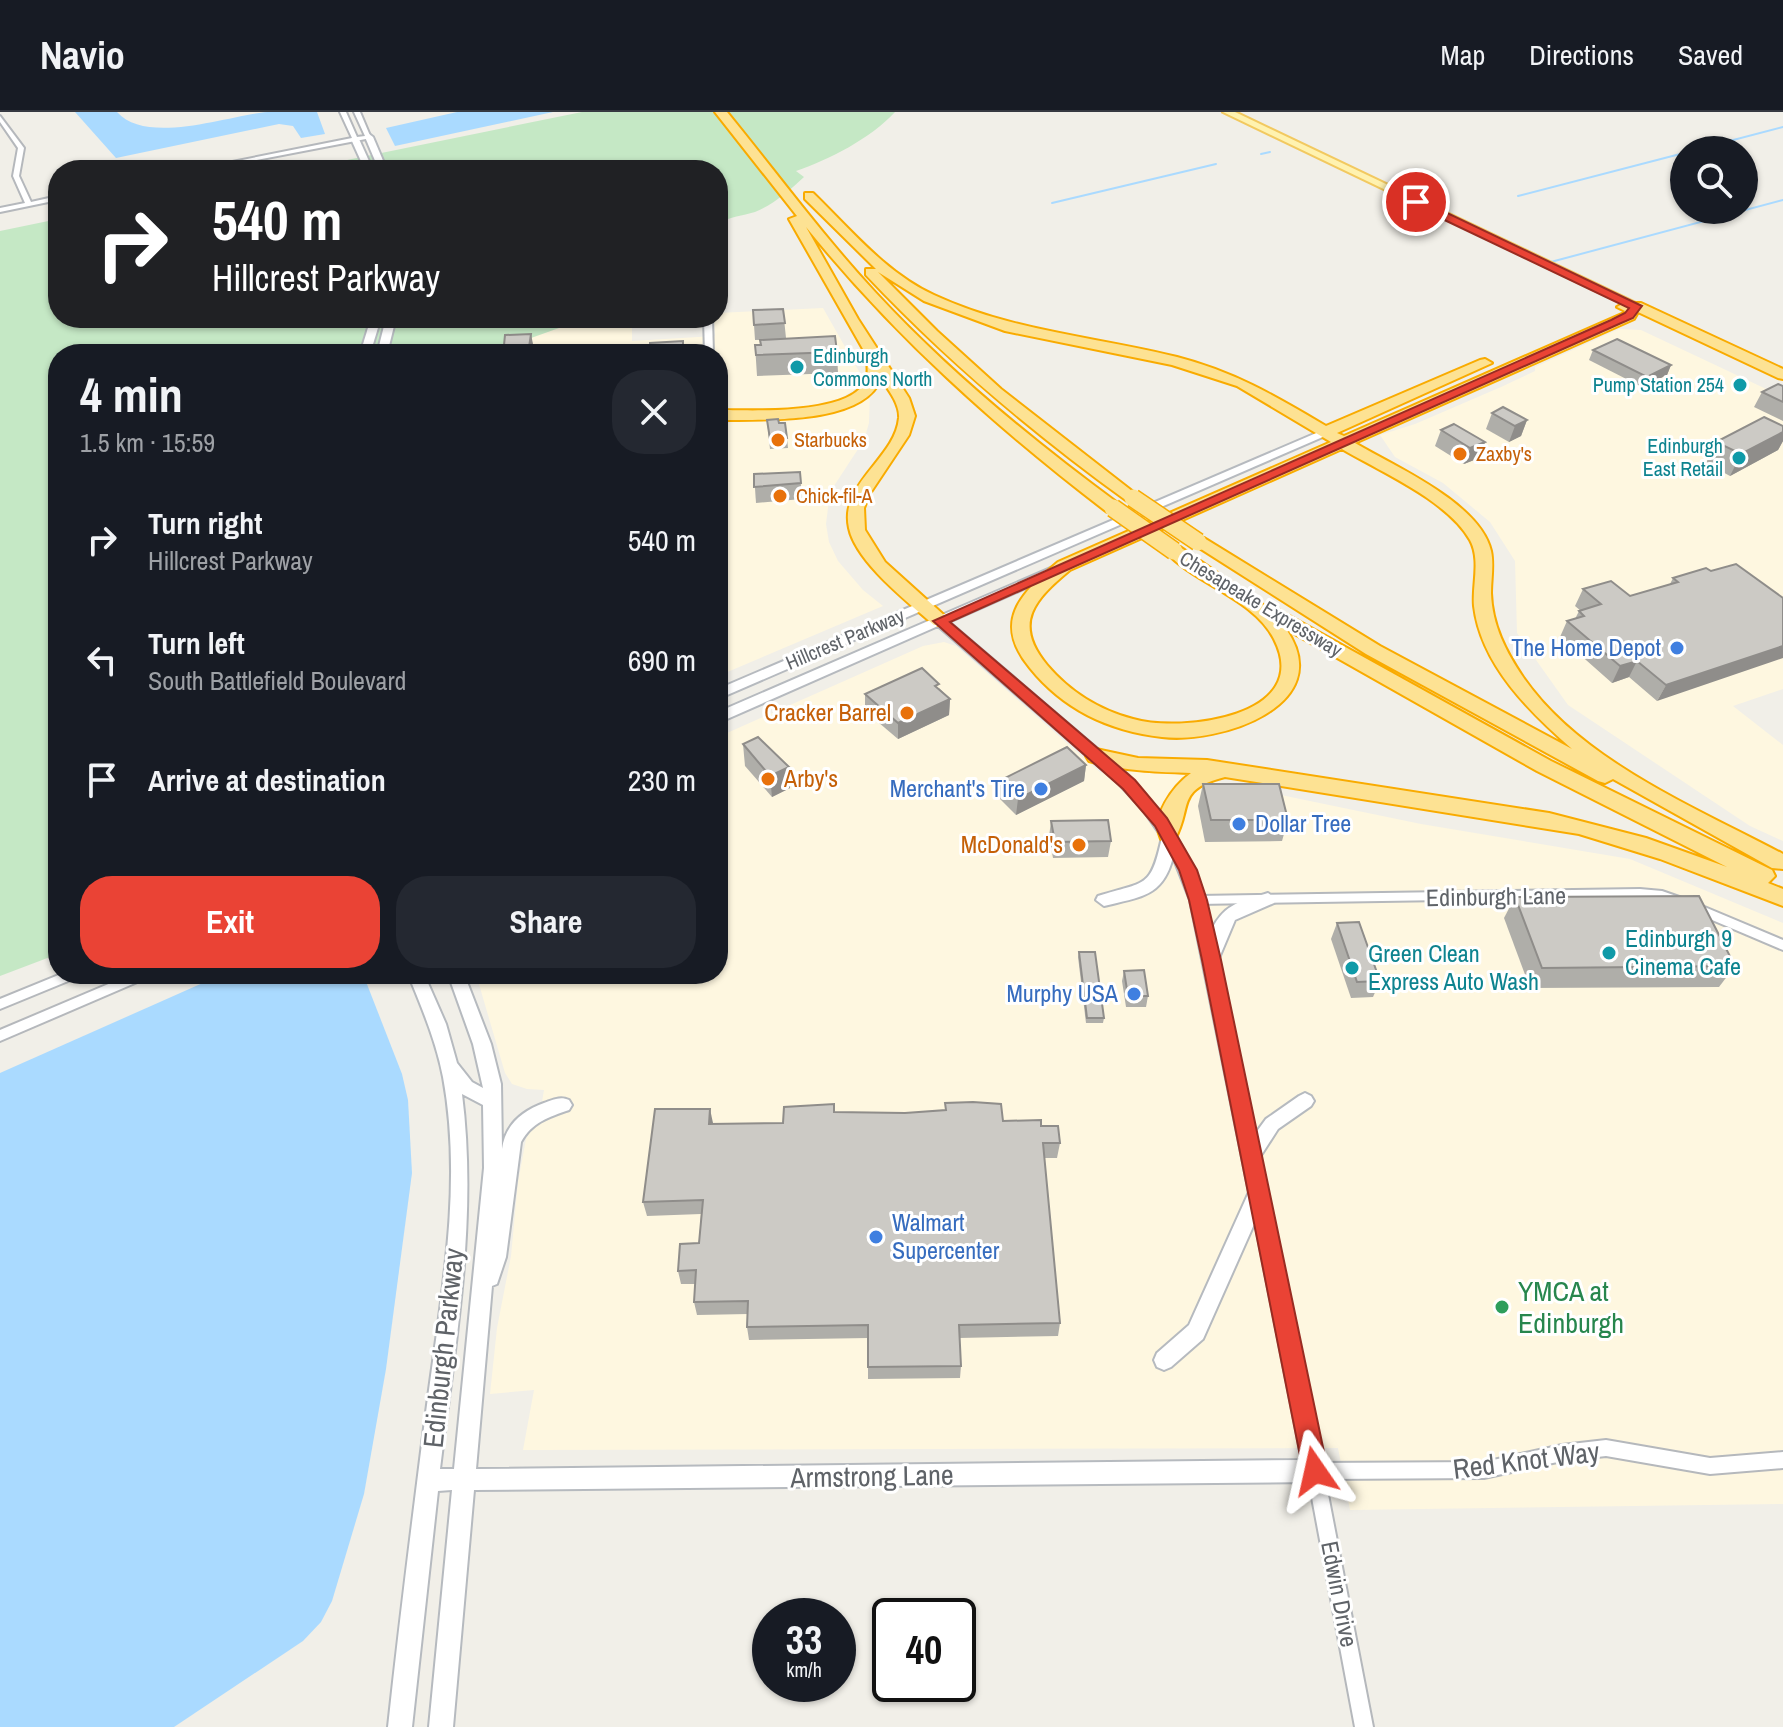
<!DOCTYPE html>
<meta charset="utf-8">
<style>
:root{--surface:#171b24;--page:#242831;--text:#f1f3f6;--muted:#9ea1a6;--line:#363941;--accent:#ea4335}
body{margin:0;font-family:"Archivo Narrow",sans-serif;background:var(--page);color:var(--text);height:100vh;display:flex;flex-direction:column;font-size:30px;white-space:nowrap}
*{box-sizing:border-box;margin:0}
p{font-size:26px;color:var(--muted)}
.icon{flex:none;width:44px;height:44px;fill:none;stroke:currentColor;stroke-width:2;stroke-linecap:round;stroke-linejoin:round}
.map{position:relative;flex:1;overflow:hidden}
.drawer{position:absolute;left:48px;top:232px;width:680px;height:640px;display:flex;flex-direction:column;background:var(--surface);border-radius:32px;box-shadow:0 2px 6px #0004}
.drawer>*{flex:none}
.top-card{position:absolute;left:48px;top:48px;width:680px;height:168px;border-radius:32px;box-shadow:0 2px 6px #0004;background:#202124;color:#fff;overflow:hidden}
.buttons{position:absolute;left:1670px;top:24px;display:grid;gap:16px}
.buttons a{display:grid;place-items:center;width:88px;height:88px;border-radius:50%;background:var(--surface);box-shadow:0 2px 6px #0004;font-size:40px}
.speed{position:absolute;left:752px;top:1486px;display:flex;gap:16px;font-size:40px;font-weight:700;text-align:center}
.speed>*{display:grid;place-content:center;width:104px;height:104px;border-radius:50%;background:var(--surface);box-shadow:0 2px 6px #0004;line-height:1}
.speed small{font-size:20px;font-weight:400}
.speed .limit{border:4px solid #111;border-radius:12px;background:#fff;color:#111}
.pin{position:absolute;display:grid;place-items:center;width:68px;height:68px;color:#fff;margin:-34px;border:4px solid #fff;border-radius:50%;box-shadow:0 2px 8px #0007}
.me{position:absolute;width:88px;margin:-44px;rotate:349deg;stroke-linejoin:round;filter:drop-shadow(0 0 6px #0008)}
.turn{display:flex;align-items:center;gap:28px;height:168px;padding:0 32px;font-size:36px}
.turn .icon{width:104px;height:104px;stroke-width:2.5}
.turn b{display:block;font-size:56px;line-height:68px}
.round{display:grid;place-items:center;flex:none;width:84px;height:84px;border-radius:32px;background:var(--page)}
.summary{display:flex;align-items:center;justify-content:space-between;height:136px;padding:0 32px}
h1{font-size:48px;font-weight:800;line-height:60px}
.button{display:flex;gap:16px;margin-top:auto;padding:16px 32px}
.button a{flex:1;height:92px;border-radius:32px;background:var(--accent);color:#fff;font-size:32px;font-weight:800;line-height:92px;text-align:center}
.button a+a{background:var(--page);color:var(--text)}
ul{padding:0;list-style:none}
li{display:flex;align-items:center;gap:24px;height:120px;padding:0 32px}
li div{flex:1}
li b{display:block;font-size:30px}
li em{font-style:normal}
header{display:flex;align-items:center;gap:48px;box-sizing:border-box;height:112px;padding:0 40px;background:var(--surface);border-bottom:2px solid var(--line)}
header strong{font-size:38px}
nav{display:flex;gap:44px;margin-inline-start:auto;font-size:28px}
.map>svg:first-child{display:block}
.commercial{fill:#fef7e0}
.green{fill:#c5e8c5}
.water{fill:#aadaff}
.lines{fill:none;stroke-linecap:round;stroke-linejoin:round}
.stream{stroke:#aadaff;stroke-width:2}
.street-casing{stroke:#b5b8bc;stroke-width:4}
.secondary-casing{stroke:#b6babf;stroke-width:4}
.primary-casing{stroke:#f2c960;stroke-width:4}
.highway-casing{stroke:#f9ab00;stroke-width:4}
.street{fill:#fff;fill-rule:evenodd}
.secondary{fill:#fff;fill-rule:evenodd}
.primary{fill:#fff2af;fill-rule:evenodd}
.highway{fill:#fde293;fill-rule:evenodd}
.highway-bridge-casing{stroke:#f9ab00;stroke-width:20;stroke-linecap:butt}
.highway-bridge{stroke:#fde293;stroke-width:17}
.wall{fill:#afaea9}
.shaded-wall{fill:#8f8d8a}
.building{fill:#cccac5;stroke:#8f8d8a;stroke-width:2}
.route{fill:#ea4335;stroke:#982c22;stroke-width:2}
.culture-dot{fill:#0f9aa8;stroke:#fff;stroke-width:3}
.food-dot{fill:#e8710a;stroke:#fff;stroke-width:3}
.shop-dot{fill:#3f7fe0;stroke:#fff;stroke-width:3}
.leisure-dot{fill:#2e9e5b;stroke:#fff;stroke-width:3}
.labels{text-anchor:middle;stroke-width:6;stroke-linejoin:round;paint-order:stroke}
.far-culture-label{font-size:20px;fill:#0d838f;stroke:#fff;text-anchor:end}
.far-food-label{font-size:20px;fill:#c56008;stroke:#fff;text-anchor:start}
.far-street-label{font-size:20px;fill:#5f6368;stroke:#fff}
.shop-label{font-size:24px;fill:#366cbe;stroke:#fff;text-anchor:end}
.food-label{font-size:24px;fill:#c56008;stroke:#fff;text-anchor:end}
.street-label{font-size:24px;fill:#5f6368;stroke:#fff}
.culture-label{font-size:24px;fill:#0d838f;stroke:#fff;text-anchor:start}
.near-leisure-label{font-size:28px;fill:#27864d;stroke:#fff;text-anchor:start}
.near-street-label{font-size:28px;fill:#5f6368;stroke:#fff}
</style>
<header>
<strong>Navio</strong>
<nav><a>Map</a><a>Directions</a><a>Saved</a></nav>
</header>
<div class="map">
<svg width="1783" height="1615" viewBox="0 0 1783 1615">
<rect width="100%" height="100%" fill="#f1efe8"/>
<g class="commercial">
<polygon points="823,196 865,270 840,287 816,295 718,301 718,242 492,242 576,206 632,206 632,229 715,224 714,206 718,206 718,201"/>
<polygon points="1619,217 1641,218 1783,285 1783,577 1733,594 1783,633 1783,729 1750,714 1568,593 1517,521 1515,449 1490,410 1443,371 1395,345 1380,323 1415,312 1501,275 1535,259 1535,255"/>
<polygon points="870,281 869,311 864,328 830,380 826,412 829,430 838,449 863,478 883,494 718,564 718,315 738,307 801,304"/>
<polygon points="944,530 956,534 1101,661 1124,648 1164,659 1421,712 1630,747 1783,811 1783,1392 1350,1398 1338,1336 523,1338 534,1278 490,1282 497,1216 511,1144 518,1070 526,1027 532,1016 538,1013 544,978 527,977 512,972 505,961 476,862 718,862 718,625 923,534"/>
</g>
<g class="green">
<path d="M 582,0 L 895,0 C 870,27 830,47 796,59 L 804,65 C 790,78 773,93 755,100 C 742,104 731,104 718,112 L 718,58 L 298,58 Z"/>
<polygon points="58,107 58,206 587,206 486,242 58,242 58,842 0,864 0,119"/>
</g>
<g class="water">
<path d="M 75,0 L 117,0 C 147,34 229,3 267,0 C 284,0 301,0 317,0 L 325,22 L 301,26 L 293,14 L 279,12 L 116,46 Z"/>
<polygon points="457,0 553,0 395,34 386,16"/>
<polygon points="223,862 363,862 402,962 408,988 412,1061 386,1257 364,1382 332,1489 321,1510 303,1529 174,1615 0,1615 0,961"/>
</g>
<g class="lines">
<g class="stream">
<polyline points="1695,38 1783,15"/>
<polyline points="1261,42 1270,40"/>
<polyline points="1518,84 1684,41"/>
<polyline points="1052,91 1216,52"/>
<polyline points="1547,151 1783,88"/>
</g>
<defs>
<g id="street">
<polygon points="340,0 346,0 357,25 365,24 354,0 360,0 371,26 205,58 192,58 352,26"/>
<polygon points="0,4 24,36 19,64 31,90 58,84 58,88 0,100 0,96 25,91 13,64 18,36 0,10"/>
<polygon points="704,206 712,206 713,242 705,242"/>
<polygon points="1640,777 1662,779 1682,786 1684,789 1678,793 1661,787 1640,785 1198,792 1192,788 1198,784"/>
<polygon points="1695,791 1783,828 1783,838 1691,799 1689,796 1691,793"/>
<polygon points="61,862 80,862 78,865 0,897 0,887"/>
<polygon points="132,862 151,862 149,865 0,929 0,918"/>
<polygon points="1606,1328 1710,1346 1783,1340 1783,1356 1710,1362 1606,1344 1562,1349 1484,1366 1325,1367 1373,1615 1355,1615 1307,1359 1309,1353 1315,1351 1484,1350 1562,1333"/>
</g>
<g id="secondary">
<polygon points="369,22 373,25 387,58 379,58 365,25"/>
<polygon points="355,24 359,27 373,58 365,58 351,27"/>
<polygon points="371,206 381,206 370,242 360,242"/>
<polygon points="386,206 396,206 387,242 377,242"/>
<polygon points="1328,316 1332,317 1332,321 718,587 718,577"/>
<path d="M 1062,451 L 1068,455 L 1066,458 L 949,510 L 1128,663 C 1173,711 1198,753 1212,817 C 1225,791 1242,789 1268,781 L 1276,787 L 1274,791 L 1235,808 L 1219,846 L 1255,1022 L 1266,1007 L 1299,984 L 1305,981 L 1311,984 L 1314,989 L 1311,994 L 1278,1017 L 1260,1045 L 1326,1359 L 1323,1367 L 1315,1370 L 474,1378 L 453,1615 L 429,1615 L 452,1378 L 438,1379 L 412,1615 L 388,1615 C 399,1513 412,1410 425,1308 C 439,1196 464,1078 443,965 C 436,929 422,896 408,862 L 424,862 L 446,912 L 457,951 L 472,970 L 483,976 L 473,932 L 448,862 L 464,862 L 491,932 L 501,972 L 502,1037 C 505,1013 522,999 544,991 C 553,988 560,984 569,988 L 572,993 L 569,998 C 549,1005 532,1010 521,1030 L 506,1145 L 497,1172 L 492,1174 L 476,1357 L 1302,1348 L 1255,1110 L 1203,1227 L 1171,1255 L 1164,1258 L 1157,1255 L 1154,1248 L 1157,1241 L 1189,1213 L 1249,1080 L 1190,788 L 1173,745 C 1163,785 1140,785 1104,794 L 1096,788 L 1098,784 C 1146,769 1151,777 1162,725 L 1144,699 L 1118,671 L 938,514 L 718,611 L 718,600 ZM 462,982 L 483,993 L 484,1056 L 454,1357 L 440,1357 C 455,1233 478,1107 462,982 Z"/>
</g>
<polygon id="primary" points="1223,0 1235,0 1642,194 1632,196"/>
<g id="highway">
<path d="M 715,0 L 727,0 C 776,60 822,123 875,180 C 948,259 1032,328 1119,392 L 1121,396 L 1119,400 L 1107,400 C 996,315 894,224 806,115 L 858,207 L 909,286 L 915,304 L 909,323 L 869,383 L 864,396 L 865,418 L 885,450 L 946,505 L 949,509 L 946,513 L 934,513 C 908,490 856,450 849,416 C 839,371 895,347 899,306 C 900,292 888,277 881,267 C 862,314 761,307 718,308 L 718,298 C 750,298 851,304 866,268 C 869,261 867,252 867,244 L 789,107 L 797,104 Z"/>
<path d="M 805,81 L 813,81 C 851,118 886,161 934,183 C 1011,219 1096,225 1177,245 C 1235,260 1275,284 1326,314 L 1480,248 L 1485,247 L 1492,251 L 1337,321 L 1344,324 L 1624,201 L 1625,199 L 1617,195 L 1624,191 L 1641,191 L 1783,257 L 1783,267 L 1778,266 L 1638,200 L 1634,207 L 1355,331 C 1394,354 1480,391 1491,439 C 1494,453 1491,467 1491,481 C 1492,513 1506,540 1523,565 C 1581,649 1696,696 1783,742 L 1783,757 L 1772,756 L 1613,667 L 1605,671 L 1598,669 L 1366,542 L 1190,430 L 1198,425 L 1204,426 L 1380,534 L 1572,637 C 1530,600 1481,553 1474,494 C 1472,473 1481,448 1470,428 C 1447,388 1381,360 1342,337 L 1070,458 C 1035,487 1012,511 1047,553 C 1070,580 1099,598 1133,607 C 1182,621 1314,605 1274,527 C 1253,486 1194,472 1165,439 L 1174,434 L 1180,435 L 1266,495 L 1275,496 L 1551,649 L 1772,758 L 1775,764 L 1768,771 L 1783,777 L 1783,794 L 1660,747 L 1579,722 L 1225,665 C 1175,678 1193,694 1175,727 L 1161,727 C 1150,705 1173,674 1191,661 C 1156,660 1123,659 1089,649 L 1086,644 L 1089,639 L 1096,637 L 1138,646 L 1207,648 L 1549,701 L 1646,726 L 1727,755 L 1537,659 L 1286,517 C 1339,594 1218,632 1162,625 C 1109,619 1063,597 1030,556 C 992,510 1020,482 1058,450 L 1331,330 L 1237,274 L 1172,253 L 1005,219 L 924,189 L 878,160 L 937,219 L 1001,277 L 1141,386 L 1139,389 L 1127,389 C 1033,321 946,248 866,163 L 866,157 L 876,157 L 805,87 Z"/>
</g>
</defs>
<use href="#street" class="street-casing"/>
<use href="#secondary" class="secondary-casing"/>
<use href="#primary" class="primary-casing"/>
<use href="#highway" class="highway-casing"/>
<use href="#street" class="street"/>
<use href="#secondary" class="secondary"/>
<use href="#primary" class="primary"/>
<use href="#highway" class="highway"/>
<defs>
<g id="highway-bridge">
<polyline points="1133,386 1198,430"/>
<polyline points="1113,396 1174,439"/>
</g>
</defs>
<use href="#highway-bridge" class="highway-bridge-casing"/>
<use href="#highway-bridge" class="highway-bridge"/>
</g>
<g class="wall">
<polygon points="783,197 786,226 837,240 838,261 757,264 755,233 761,233 779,227 755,228 753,198"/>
<polygon points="1593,238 1671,253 1667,263 1642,275 1589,248"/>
<polygon points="1783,274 1783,309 1754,295 1762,280"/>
<polygon points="1492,301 1527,308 1521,324 1509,330 1486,317"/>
<polygon points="767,308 779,311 787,326 788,336 770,337"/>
<polygon points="1783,314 1783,329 1778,338 1730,364 1706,351 1716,330"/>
<polygon points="1441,318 1485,330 1479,346 1464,352 1435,334"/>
<polygon points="800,360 802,387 756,391 754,362"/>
<polygon points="1736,452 1657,589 1629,565 1612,571 1560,525 1567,509 1575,507 1579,499 1581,499 1575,494 1583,477 1630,484 1670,472 1673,466 1711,459"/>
<polygon points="939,576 950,587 949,603 898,627 865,599 865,582"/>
<polygon points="743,632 790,676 772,685 745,654"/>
<polygon points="1086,653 1084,669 1016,703 998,685 999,669"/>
<polygon points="1203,672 1288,708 1282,729 1205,730 1198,694"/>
<polygon points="1051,709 1111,729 1108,745 1053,746 1049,725"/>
<polygon points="1515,785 1735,854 1719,875 1530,876 1504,806"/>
<polygon points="1337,811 1380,869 1373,885 1351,886 1331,827"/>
<polygon points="1079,840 1104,906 1103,911 1086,911 1078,845"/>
<polygon points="1124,859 1148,884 1146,895 1126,895 1122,869"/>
<polygon points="945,991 1003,1009 1041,1014 1060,1031 1057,1046 1044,1046 1060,1211 1058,1224 959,1226 961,1254 960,1266 868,1267 868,1226 749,1228 747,1215 748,1202 697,1203 694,1190 695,1172 681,1172 678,1159 699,1131 701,1102 647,1104 643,1090 713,1012 783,1011 834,1000 905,1001 945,998"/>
</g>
<g class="shaded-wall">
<polygon points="531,222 535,242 528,242"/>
<polygon points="1671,253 1667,263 1642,275 1647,265"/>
<polygon points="1527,308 1521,324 1509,330 1515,314"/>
<polygon points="1783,320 1783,329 1778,338 1730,364 1741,342"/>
<polygon points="1485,330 1479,346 1464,352 1470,336"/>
<polygon points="1783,534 1783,546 1657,589 1666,573"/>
<polygon points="1637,549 1629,565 1612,571 1620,554"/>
<polygon points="950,587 949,603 898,627 898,611"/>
<polygon points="1086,653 1084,669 1016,703 1018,687"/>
<polygon points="789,655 790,676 772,685 770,664"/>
<polygon points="710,997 713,1011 712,1027 709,1012"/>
</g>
<g class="building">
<polygon points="783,197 785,211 754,213 753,198"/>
<polygon points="531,222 528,242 494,242 496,234 504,233 505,223"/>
<polygon points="835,224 837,240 756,243 755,233 761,233 760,228"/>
<polygon points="1617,227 1671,253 1647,265 1593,238"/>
<polygon points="683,229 683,240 676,240 676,242 650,242 650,231"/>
<polygon points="1778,272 1783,274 1783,290 1762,280"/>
<polygon points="1503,295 1527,308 1515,314 1492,301"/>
<polygon points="1764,305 1783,314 1783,320 1741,342 1716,330"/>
<polygon points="778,307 779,311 785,311 787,326 770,327 767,308"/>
<polygon points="1454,312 1485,330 1470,336 1441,318"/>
<polygon points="800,360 801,371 754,375 754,362"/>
<polygon points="1736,452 1783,486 1783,534 1666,573 1637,549 1620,554 1567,509 1584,504 1579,499 1601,492 1583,477 1611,469 1630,484 1678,470 1673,466 1706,456 1711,459"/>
<polygon points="922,556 939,572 935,574 950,587 898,611 865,582"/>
<polygon points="758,625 789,655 770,664 743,632"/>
<polygon points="1067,635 1086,653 1018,687 999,669"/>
<polygon points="1203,672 1279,672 1288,708 1211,708"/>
<polygon points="1108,708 1111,729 1055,730 1051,709"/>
<polygon points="1699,784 1735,854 1542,856 1515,785"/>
<polygon points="1359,810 1380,869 1357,870 1337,811"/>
<polygon points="1079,840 1095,840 1104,906 1087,906"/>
<polygon points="1144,858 1148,884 1128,884 1124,859"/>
<polygon points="973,990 1001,992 1003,1009 1041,1008 1041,1014 1058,1014 1060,1031 1043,1031 1060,1211 959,1213 961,1254 868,1255 868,1213 747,1215 748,1189 694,1190 696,1158 678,1159 680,1132 699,1131 703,1088 643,1090 655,997 710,997 709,1012 783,1011 784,995 834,992 834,1000 905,1001 946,998 945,991"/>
</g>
<polygon class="route" points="1413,88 1420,88 1642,194 1633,206 1619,212 950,510 1135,668 1167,706 1197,758 1207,788 1221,848 1328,1359 1324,1367 1315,1371 1307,1367 1303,1359 1202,848 1189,788 1179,758 1155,714 1123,677 933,509 1611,208 1625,201 1629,196 1413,93"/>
<g class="culture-dot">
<circle cx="797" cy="255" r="8"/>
<circle cx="1740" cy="273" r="8"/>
<circle cx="1739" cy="346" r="8"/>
<circle cx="1609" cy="841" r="8"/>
<circle cx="1352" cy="856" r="8"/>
</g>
<g class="food-dot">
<circle cx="778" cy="328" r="8"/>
<circle cx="1460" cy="342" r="8"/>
<circle cx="780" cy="384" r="8"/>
<circle cx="907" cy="601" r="8"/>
<circle cx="768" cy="667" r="8"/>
<circle cx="1079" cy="733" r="8"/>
</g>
<g class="shop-dot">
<circle cx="1677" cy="536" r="8"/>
<circle cx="1041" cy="677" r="8"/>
<circle cx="1239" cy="712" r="8"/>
<circle cx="1134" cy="882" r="8"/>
<circle cx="876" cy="1125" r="8"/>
</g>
<circle class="leisure-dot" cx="1502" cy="1195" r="8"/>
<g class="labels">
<g class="far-culture-label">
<text x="813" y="251" text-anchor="start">Edinburgh<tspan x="813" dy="23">Commons North</tspan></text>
<text x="1724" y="280">Pump Station 254</text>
<text x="1723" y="341">Edinburgh<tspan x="1723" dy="23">East Retail</tspan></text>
</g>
<g class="far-food-label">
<text x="794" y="335">Starbucks</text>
<text x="1476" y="349">Zaxby's</text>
<text x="796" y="391">Chick-fil-A</text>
</g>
<g class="far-street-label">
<text transform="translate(1261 492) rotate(31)" y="7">Chesapeake Expressway</text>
<text transform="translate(845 527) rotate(-23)" y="7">Hillcrest Parkway</text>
</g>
<g class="shop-label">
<text x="1661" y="544">The Home Depot</text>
<text x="1025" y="685">Merchant's Tire</text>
<text x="1255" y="720" text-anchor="start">Dollar Tree</text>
<text x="1118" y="890">Murphy USA</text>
<text x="892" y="1119" text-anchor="start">Walmart<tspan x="892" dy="28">Supercenter</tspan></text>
</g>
<g class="food-label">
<text x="891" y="609">Cracker Barrel</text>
<text x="784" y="675" text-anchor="start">Arby's</text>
<text x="1063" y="741">McDonald's</text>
</g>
<g class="street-label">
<text transform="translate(1496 785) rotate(-1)" y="8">Edinburgh Lane</text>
<text transform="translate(1339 1482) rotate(79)" y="8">Edwin Drive</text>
</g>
<g class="culture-label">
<text x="1625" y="835">Edinburgh 9<tspan x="1625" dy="28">Cinema Cafe</tspan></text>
<text x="1368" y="850">Green Clean<tspan x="1368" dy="28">Express Auto Wash</tspan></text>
</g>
<g class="near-leisure-label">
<text x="1518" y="1189">YMCA at<tspan x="1518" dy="32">Edinburgh</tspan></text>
</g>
<g class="near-street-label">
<text transform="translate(443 1236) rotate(-84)" y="10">Edinburgh Parkway</text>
<text transform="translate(1526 1348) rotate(-7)" y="10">Red Knot Way</text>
<text transform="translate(872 1364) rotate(-1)" y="10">Armstrong Lane</text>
</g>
</g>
</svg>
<div class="buttons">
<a><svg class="icon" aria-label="search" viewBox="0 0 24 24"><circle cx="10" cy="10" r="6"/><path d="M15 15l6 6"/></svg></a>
</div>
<div class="speed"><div>33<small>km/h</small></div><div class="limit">40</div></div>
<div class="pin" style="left:1416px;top:90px;background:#d93025"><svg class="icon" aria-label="arrive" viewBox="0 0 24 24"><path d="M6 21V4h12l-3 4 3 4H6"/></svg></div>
<svg class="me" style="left:1315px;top:1359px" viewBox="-20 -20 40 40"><path d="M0-17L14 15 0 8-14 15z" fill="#ea4335" stroke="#fff" stroke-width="4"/></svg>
<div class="top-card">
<div class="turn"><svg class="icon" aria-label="right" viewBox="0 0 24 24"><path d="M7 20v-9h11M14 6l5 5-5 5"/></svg><div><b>540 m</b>Hillcrest Parkway</div></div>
</div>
<section class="drawer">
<div class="summary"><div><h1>4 min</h1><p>1.5 km · 15:59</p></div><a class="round"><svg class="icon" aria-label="close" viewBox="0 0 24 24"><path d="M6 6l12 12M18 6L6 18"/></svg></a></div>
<ul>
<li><svg class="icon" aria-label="right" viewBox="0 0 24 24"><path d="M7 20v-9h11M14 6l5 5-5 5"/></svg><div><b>Turn right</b><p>Hillcrest Parkway</p></div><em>540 m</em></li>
<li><svg class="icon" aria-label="left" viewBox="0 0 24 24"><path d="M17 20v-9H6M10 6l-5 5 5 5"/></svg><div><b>Turn left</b><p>South Battlefield Boulevard</p></div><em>690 m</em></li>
<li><svg class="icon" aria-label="arrive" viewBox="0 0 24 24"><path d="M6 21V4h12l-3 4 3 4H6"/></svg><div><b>Arrive at destination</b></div><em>230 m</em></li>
</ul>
<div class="button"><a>Exit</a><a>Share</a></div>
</section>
</div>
